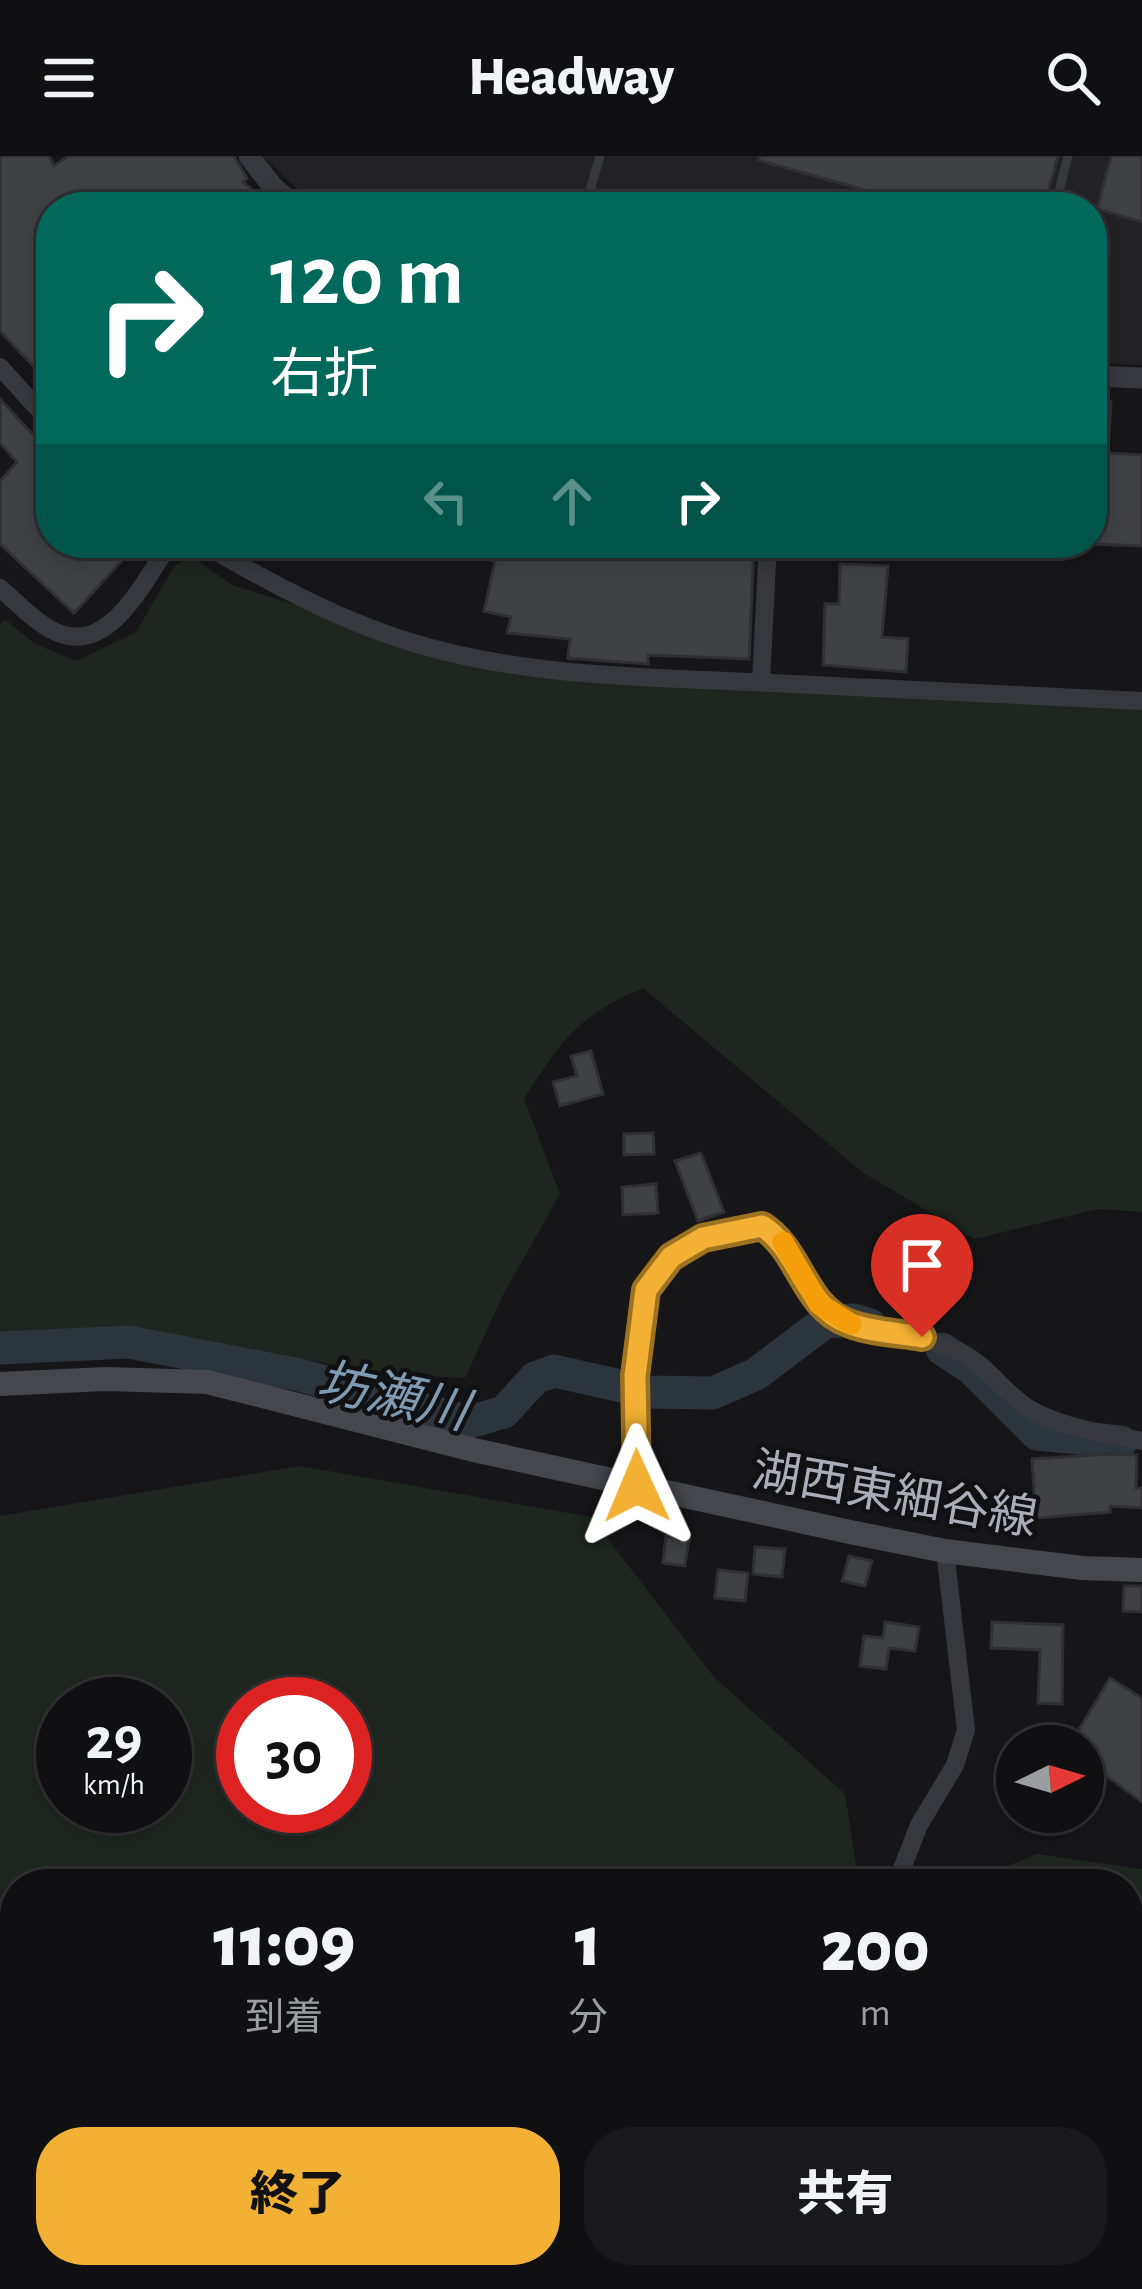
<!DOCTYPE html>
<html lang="ja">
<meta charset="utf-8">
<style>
:root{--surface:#101012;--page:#19191b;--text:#f1f3f6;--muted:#9c9d9f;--line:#303032;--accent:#f2b134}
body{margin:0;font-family:"Alegreya Sans","Noto Sans JP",sans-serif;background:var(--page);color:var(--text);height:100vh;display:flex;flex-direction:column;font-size:45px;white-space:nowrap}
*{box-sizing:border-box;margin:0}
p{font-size:39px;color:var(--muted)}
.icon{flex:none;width:66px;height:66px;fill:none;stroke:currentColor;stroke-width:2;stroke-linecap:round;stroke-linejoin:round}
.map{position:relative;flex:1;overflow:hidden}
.sheet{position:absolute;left:0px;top:1713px;width:1143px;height:420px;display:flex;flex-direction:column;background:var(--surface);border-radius:48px 48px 0 0;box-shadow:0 6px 18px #0003,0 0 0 3px var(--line)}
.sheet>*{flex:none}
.hud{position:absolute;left:36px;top:36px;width:1071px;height:366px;border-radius:48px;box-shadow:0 6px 18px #0003,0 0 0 3px var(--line);background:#00695c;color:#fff;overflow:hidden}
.needle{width:78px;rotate:85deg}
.buttons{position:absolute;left:996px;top:1569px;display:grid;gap:24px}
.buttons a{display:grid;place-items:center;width:108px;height:108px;border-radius:50%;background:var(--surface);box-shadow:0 6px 18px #0003,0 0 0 3px var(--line);font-size:60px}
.speed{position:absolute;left:36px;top:1521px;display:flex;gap:24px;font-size:60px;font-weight:700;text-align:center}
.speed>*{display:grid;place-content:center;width:156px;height:156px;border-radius:50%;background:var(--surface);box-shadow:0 6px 18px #0003,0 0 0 3px var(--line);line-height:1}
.speed small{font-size:30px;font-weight:400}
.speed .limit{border:18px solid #d22;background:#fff;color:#111}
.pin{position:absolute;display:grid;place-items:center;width:102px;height:102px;color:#fff;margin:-123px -51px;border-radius:50% 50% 50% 0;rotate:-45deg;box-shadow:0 0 12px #0007}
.pin .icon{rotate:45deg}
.me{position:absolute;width:132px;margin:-66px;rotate:359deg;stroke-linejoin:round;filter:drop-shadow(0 0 9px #0008)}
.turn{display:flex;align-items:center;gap:42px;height:252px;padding:0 36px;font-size:54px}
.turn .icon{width:156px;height:156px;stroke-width:2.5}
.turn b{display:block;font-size:84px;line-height:102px}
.lanes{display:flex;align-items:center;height:114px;padding:0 36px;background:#0003;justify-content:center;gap:60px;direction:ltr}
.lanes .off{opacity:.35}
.eta{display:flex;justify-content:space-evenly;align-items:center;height:204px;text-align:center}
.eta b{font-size:72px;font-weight:800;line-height:84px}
.button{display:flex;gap:24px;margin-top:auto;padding:24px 36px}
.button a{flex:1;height:138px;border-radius:48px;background:var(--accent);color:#111;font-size:48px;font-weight:800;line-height:138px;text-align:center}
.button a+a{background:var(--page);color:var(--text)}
header{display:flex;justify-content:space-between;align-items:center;height:156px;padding:0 36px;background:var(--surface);font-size:54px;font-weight:800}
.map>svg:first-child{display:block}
.built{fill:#222225}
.green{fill:#1e261f;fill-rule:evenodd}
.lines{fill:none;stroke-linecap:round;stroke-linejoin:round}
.river{stroke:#2c353c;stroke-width:33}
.building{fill:#404145;stroke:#303034;stroke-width:3}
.service{stroke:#37383d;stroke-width:9}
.minor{stroke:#37383d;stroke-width:18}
.tertiary{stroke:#37383d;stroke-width:21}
.secondary{stroke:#45474d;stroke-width:24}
.route-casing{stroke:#9d7322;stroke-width:30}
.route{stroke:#f2b134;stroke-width:21}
.slow{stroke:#f59e0b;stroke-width:21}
.labels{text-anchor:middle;stroke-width:9;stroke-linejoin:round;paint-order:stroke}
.street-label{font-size:48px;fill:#a8adb8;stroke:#111113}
.water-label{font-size:51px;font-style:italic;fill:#7f9bb3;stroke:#111113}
</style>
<header><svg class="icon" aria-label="menu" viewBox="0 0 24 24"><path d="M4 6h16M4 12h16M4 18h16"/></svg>Headway<svg class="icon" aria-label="search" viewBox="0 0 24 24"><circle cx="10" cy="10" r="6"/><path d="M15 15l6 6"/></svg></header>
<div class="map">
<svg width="1142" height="2133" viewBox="0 0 1142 2133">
<rect width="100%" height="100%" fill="#161618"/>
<polygon class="built" points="263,0 1142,0 1142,209 1092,207 1092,51 315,51"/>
<g class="green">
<path d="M 193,401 L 232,429 L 379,475 L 496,505 L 1142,545 L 1142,1056 L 1098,1053 L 975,1083 L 862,1016 L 643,832 C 577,860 561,885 524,943 L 560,1038 L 503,1139 L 465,1222 L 381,1218 L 131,1170 L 109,1170 L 57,1182 L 0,1181 L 0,468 L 5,463 L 35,488 L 77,505 L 136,476 L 175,409 Z"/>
<path d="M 300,1310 L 591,1361 L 714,1521 L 845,1638 L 859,1728 L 15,1728 L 15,2118 L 1128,2118 L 1128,1728 L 963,1728 L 1037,1698 L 1142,1713 L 1142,2133 L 0,2133 L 0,1360 ZM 63,1548 L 165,1548 L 165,1650 L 63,1650 ZM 243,1548 L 345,1548 L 345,1650 L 243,1650 Z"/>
</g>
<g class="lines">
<g class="river">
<polyline points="0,1192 129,1186 300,1219 469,1266 504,1256 535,1222 554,1215 648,1236 713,1237 756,1218 825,1166 854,1164 870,1169"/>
<polyline points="942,1193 971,1212 1037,1278 1121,1286"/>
</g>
</g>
<g class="building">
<polygon points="0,0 49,0 54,10 68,0 234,0 247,22 243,26 273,51 51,51 51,229 0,175"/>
<polygon points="759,0 1058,0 1044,51 925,51 758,4"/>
<polygon points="1111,0 1142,0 1142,66 1097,53"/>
<polygon points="0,243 38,284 41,281 51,291 51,387 138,387 74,457 0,388 0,325 17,306 0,287"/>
<polygon points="1092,244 1111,245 1108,297 1142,299 1142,390 1092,388"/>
<polygon points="444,387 754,387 749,503 648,499 648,508 568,502 570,483 507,477 511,461 484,455 495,405 443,393"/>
<polygon points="840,408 888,410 882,481 908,483 906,516 823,509 825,448 839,448"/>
<polygon points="591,895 603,938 560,950 553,926 577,920 571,900"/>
<polygon points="653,977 654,998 624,999 624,978"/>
<polygon points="701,997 724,1056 698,1065 675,1005"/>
<polygon points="656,1028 658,1057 623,1059 622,1031"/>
<polygon points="1111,1298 1137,1299 1136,1332 1142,1332 1142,1352 1110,1350 1110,1356 1036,1362 1032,1303"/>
<polygon points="666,1380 689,1383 685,1410 663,1407"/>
<polygon points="755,1391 785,1393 782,1421 753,1418"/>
<polygon points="849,1400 872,1405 865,1430 842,1425"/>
<polygon points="718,1414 748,1417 745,1445 715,1442"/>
<polygon points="1124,1430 1142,1430 1142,1456 1123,1455"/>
<polygon points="885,1466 919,1471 915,1495 889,1492 886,1513 860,1510 864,1480 883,1482"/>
<polygon points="992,1466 1063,1469 1062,1548 1038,1547 1040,1494 991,1492"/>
<polygon points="1110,1522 1142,1542 1142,1646 1083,1603 1083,1590 1069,1590"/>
</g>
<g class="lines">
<g class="service">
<polyline points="600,0 590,34 623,51"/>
<polyline points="1055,51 1068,0"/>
</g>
<g class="minor">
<polyline points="0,211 51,267"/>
<path d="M 201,387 C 272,428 345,468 424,490 C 529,520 642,521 750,526 C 881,532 1011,539 1142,545"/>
<path d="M 0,432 C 18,447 38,470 61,478 C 112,496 147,420 170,387"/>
<polyline points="761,526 768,387"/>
<path d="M 637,1330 C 636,1279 626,1165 652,1123 C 664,1103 688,1087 709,1079 C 723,1074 748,1065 763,1070 C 797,1081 804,1141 836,1160 C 871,1182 920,1177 958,1195 C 989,1210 1004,1237 1028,1252 C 1060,1272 1106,1277 1142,1285"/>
<polyline points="896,1728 919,1669 955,1609 966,1574 945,1395"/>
<polyline points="419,2118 455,2133"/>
<polyline points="1077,2118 1089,2133"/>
<polyline points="335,2133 359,2118"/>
</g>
<g class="tertiary">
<polyline points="249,0 273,31 296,51"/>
<polyline points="1092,220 1142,222"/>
</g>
<polyline class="secondary" points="0,1228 105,1223 207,1226 474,1294 850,1376 945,1395 1082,1412 1142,1414"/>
</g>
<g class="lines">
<defs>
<path id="route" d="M 637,1330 L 635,1220 L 646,1134 L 671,1101 L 703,1082 L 762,1070 C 800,1094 804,1151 848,1167 C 870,1176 899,1177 922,1181"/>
</defs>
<use href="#route" class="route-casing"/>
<use href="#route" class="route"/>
<polyline class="slow" points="783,1086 819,1148 851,1168"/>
</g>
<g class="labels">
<g class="street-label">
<text transform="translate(895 1337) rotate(10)" y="17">湖西東細谷線</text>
</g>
<g class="water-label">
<text transform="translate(393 1239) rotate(12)" y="18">坊瀬川</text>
</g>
</g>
</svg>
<div class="buttons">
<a><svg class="needle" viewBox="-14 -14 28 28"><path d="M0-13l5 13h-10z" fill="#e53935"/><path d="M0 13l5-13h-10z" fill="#9c9d9f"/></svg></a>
</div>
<div class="speed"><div>29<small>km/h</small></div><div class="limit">30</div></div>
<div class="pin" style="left:922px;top:1181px;background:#d93025"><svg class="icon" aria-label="arrive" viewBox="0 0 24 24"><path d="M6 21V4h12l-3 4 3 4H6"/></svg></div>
<svg class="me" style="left:637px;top:1330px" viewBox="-20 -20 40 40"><path d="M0-17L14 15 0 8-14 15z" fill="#f2b134" stroke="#fff" stroke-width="4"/></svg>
<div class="hud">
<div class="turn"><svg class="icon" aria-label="right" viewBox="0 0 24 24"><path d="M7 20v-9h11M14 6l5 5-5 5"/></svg><div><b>120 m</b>右折</div></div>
<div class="lanes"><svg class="icon off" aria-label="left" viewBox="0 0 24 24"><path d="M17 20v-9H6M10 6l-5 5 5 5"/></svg><svg class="icon off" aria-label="ahead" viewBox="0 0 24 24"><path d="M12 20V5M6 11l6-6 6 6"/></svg><svg class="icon" aria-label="right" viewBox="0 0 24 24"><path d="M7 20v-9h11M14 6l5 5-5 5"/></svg></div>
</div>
<section class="sheet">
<div class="eta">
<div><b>11:09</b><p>到着</p></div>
<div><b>1</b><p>分</p></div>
<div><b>200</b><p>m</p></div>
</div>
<div class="button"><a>終了</a><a>共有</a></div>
</section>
</div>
